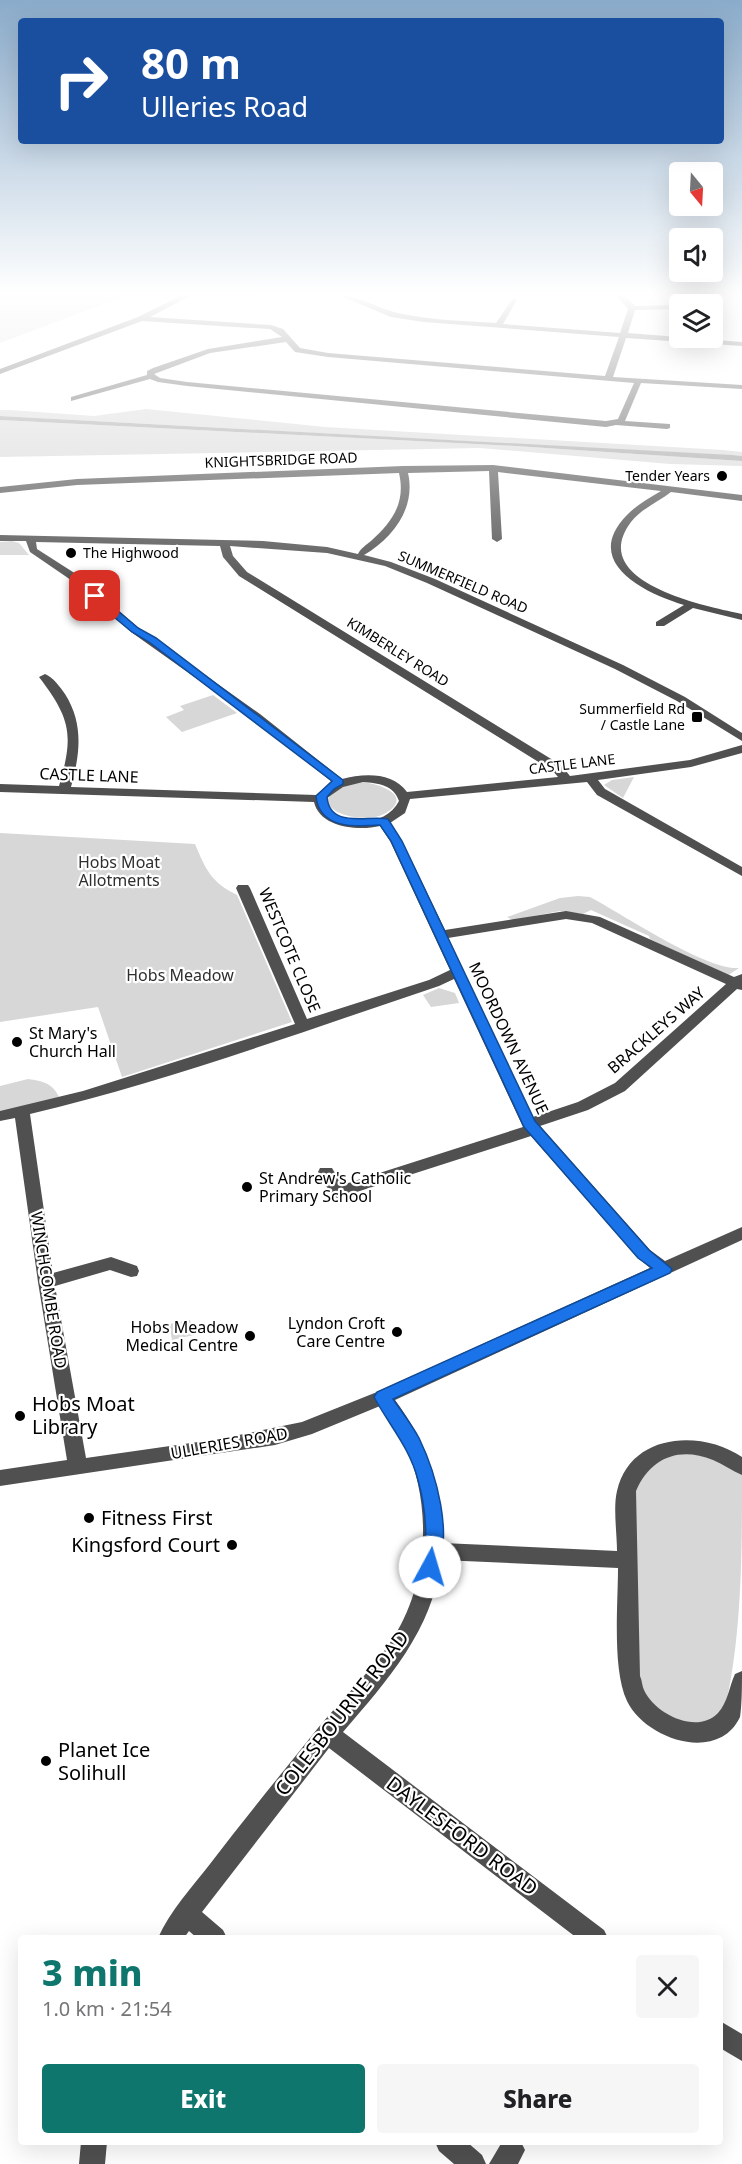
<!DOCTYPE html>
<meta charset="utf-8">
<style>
:root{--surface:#fff;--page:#f6f6f6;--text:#202124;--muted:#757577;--accent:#0f766e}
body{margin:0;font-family:"Noto Sans",sans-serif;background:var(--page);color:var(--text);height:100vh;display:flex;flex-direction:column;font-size:22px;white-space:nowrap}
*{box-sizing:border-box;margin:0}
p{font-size:20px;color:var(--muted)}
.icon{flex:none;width:33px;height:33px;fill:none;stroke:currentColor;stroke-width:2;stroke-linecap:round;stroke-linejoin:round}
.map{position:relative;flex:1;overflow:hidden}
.side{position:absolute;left:18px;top:1935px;width:705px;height:210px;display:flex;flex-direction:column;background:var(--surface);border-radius:6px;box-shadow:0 6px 24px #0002}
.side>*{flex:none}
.top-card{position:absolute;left:18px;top:18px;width:706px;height:126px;border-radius:6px;box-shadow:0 6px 24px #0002;background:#1a4fa0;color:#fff;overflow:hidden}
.needle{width:39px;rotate:162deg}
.controls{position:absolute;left:669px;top:162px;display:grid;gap:12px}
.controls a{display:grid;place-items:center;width:54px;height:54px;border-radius:6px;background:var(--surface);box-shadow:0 6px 24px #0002;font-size:30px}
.pin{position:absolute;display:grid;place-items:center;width:51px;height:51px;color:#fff;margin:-26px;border-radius:12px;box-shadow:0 3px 9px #0006}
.me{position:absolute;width:66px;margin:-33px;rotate:6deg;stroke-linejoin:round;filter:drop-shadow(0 0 4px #0008)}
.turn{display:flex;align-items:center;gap:21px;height:126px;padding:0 24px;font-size:27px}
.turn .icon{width:78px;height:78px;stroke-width:2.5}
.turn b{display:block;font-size:42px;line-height:51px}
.round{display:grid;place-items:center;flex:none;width:63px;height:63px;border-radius:6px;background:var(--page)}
.head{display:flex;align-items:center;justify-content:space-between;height:102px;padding:0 24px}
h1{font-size:36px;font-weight:800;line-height:45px;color:var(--accent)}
.action{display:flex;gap:12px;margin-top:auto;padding:12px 24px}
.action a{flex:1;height:69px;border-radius:6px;background:var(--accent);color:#fff;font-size:24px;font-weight:800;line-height:69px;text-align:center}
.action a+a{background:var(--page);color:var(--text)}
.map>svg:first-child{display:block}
.green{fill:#d7d7d7}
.water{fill:#9e9e9e}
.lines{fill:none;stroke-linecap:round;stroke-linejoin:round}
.minor{fill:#505050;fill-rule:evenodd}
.route{fill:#1a73e8;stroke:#114b97;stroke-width:1.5}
.poi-dot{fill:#000;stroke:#fff;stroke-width:2}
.labels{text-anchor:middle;stroke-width:4.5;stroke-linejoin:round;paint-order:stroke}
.far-street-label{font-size:14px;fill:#000;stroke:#fff}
.far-poi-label{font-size:14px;fill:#000;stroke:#fff;text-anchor:end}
.street-label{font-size:16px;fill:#000;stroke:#fff}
.park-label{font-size:16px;fill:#2e2e2e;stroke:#fff}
.poi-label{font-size:16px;fill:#000;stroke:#fff;text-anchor:start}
.near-poi-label{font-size:20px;fill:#000;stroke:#fff;text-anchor:start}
.near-street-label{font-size:20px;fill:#000;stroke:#fff}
</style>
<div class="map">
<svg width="742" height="2164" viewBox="0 0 742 2164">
<rect width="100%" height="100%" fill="#fff"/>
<g class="green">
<polygon points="0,296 125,296 0,343"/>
<polygon points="146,409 325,427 723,450 742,452 742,456 0,416 0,410 10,410 94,416"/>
<polygon points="0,420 516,446 728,460 742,461 742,466 670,464 480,448 0,457"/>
<polygon points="12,541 19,543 29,555 0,555 0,542"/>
<polygon points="213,695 237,713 182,732 166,717 184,710 180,706"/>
<polygon points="634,777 623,798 604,785 612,780"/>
<path d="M 359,782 C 375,782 416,795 386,813 C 362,827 306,808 337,789 C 343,785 352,784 359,782 Z"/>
<path d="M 0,833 L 195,844 C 206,870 211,882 237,895 L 292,1022 L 122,1077 L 98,1007 L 0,1022 Z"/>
<path d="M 578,896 L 590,897 C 622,914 707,971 739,968 L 727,976 L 720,974 L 650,939 L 649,936 L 591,910 L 583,914 L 560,911 L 513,920 L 507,917 L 560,898 Z"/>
<polygon points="439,988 455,993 459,1003 431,1007 423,995"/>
<path d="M 28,1079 C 43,1081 52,1083 59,1097 L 0,1112 L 0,1086 Z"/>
<polygon points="190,1320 194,1335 172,1340 169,1324"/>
<path d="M 692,1452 L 734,1467 L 742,1475 C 742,1554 742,1637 724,1712 L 698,1725 L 671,1719 L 644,1697 L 637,1670 L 635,1484 L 662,1457 Z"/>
</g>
<polygon class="water" points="0,416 732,455 742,456 742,461 516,446 0,420"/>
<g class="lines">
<g class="minor">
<path d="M 180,296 L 190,296 L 150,317 L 271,325 L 283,329 L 300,348 L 328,353 L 605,376 L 619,337 L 424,322 L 391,317 L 341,296 C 361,296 378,309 398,313 C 430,320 463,321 496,323 L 513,298 L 517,300 L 503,324 L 620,333 L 628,309 L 617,296 L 625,296 L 635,306 L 680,305 L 680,309 L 635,310 L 628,333 L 742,342 L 742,346 L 626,338 L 613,377 L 742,385 L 742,389 L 641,383 L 625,421 L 670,424 L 670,428 L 667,429 L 616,425 L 606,427 L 187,386 L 158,382 L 150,379 L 71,401 L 71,397 L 147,375 L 147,371 L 153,368 L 208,349 L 282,337 L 270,329 L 142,321 L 0,374 L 0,369 L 138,317 ZM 286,342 L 295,352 L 328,357 L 634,383 L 618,419 L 606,421 L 187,382 L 160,378 L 154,374 L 210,353 Z"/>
<polygon points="717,305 724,307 712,312 712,307"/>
<path d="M 493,465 L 742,495 L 742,501 L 671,492 C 658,502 641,509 631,522 C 586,582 704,606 742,614 L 742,620 L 693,608 L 664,626 L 656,626 L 656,622 L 684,605 C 644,593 581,562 627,515 C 636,505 650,498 661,491 L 498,472 L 502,539 L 497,542 L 492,539 L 489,471 L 408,473 C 416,508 393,538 364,555 L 391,562 L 435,579 L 623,665 L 685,697 L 742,733 L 742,741 L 677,701 L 615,669 L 427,583 L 385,566 L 327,553 L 230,546 L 233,556 L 247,572 L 561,765 L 570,776 L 690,760 L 742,745 L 742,753 L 691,767 L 598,780 L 605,789 L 742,867 L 742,876 L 597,795 L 587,782 L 410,799 L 405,813 L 390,823 L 402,841 L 445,930 L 566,911 L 600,917 L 734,977 L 742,974 L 742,990 L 737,989 L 625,1091 L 588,1110 L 540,1126 L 650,1250 L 665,1261 L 742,1227 L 742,1240 L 395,1400 C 427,1443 442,1488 442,1543 L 617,1551 C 617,1534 613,1507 617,1491 C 630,1433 701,1429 742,1457 L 742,1475 C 732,1471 723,1464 713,1460 C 679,1446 650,1458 636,1491 L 640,1676 C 642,1680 642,1686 644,1690 C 655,1714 697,1735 718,1713 C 728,1702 729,1687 735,1674 L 742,1671 C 742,1684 742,1705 740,1717 C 718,1764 645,1739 627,1701 C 612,1669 618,1605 618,1568 L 441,1560 C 433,1630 387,1681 343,1732 L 604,1930 L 608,1938 L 577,1938 L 329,1748 L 202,1912 L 223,1930 L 227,1938 L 197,1938 L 189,1931 L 184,1938 L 158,1938 C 170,1911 192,1887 210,1864 C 245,1818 282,1773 318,1728 C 343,1698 372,1670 394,1637 C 429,1580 432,1505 405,1444 C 399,1431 388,1418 380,1406 L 312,1434 L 275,1445 L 0,1486 L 0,1470 L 67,1460 L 38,1282 L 15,1118 L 0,1121 L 0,1111 L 83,1091 L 295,1024 L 236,888 L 238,885 L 248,885 L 250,888 L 307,1019 L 429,980 L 450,970 L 390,841 L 380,826 C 359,831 320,828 314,802 L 0,792 L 0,784 L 59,786 C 74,735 71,719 39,677 L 45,674 C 53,677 60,687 65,694 C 84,724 80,754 71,787 L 316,795 L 332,782 L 252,718 L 131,632 L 68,578 L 30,552 L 26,541 L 0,541 L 0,535 L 263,541 L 327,547 L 358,554 C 360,549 366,545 371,541 C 392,522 406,503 399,473 L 77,485 L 0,493 L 0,487 L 77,479 L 403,466 ZM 36,542 L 220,546 L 223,557 L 239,576 L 553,771 L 558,777 L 407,792 C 393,772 364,773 342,779 L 260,714 L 139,628 L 76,574 L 37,549 ZM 363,782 C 378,783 394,785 399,801 C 386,827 344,828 327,806 L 327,798 L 343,787 ZM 566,919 L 592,923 L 726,984 L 615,1083 L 578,1102 L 533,1117 L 448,938 ZM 454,979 L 523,1127 L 342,1185 L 332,1168 L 320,1168 L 318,1172 L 332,1196 L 338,1198 L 531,1136 L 638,1258 L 650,1268 L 377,1392 L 302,1422 L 219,1439 L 86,1458 L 55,1286 L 110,1270 L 131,1277 L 137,1276 L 139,1271 L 137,1266 L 111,1257 L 53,1273 L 30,1114 C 169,1081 304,1031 439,986 Z"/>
<polygon points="720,2021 742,2034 742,2061 720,2048"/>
<polygon points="81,2142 107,2142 105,2164 79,2164"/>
<polygon points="435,2142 467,2142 482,2155 486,2164 454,2164 439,2151"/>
<polygon points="502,2142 521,2142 525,2150 518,2164 489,2164"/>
</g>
</g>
<linearGradient id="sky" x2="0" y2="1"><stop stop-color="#8aabca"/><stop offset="0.49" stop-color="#fff"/><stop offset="1" stop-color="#fff" stop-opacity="0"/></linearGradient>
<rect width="742" height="599" fill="url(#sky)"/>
<path class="route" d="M 91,594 L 98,594 L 138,628 L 156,638 L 343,780 L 343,784 L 334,789 L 327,797 C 330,829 367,815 388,819 L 402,841 L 535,1121 L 649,1250 L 672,1269 L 670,1273 L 393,1399 C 402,1412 412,1425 419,1438 C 436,1473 454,1535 436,1573 L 430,1575 L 424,1573 C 420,1565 424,1559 425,1550 C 427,1528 424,1502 418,1480 C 410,1448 389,1425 374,1397 L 377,1392 L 652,1268 L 638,1258 L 524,1127 L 391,841 L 380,825 C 355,827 319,829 316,796 L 332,781 L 149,642 L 132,632 L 91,598 Z"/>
<g class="poi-dot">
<circle cx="722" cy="476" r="6"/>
<circle cx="71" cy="553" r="6"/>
<rect x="691" y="711" width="12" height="12" rx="3"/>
<circle cx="17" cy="1042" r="6"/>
<circle cx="247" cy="1187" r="6"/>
<circle cx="397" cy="1332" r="6"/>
<circle cx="250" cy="1336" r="6"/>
<circle cx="20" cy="1416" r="6"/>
<circle cx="89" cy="1518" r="6"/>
<circle cx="232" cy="1545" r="6"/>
<circle cx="46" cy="1761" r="6"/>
</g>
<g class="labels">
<g class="far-street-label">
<text transform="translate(281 460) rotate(-2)" y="5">KNIGHTSBRIDGE ROAD</text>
<text transform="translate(463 582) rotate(23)" y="5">SUMMERFIELD ROAD</text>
<text transform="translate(398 652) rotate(32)" y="5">KIMBERLEY ROAD</text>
<text transform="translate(572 764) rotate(-7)" y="5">CASTLE LANE</text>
</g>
<g class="far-poi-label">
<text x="710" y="481">Tender Years</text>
<text x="83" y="558" text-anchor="start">The Highwood</text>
<text x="685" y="714">Summerfield Rd<tspan x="685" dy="16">/ Castle Lane</tspan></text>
</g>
<g class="street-label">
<text transform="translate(89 775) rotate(2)" y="6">CASTLE LANE</text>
<text transform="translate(290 950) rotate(67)" y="6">WESTCOTE CLOSE</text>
<text transform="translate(656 1030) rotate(-41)" y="6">BRACKLEYS WAY</text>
<text transform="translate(509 1038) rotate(65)" y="6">MOORDOWN AVENUE</text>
<text transform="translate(49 1290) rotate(81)" y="6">WINCHCOMBE ROAD</text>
<text transform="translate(229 1443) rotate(-10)" y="6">ULLERIES ROAD</text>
</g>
<g class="park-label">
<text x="119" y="868">Hobs Moat<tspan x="119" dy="18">Allotments</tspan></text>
<text x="180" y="981">Hobs Meadow</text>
</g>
<g class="poi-label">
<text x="29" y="1039">St Mary's<tspan x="29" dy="18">Church Hall</tspan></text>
<text x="259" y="1184">St Andrew's Catholic<tspan x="259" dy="18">Primary School</tspan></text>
<text x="385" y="1329" text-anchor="end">Lyndon Croft<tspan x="385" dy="18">Care Centre</tspan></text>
<text x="238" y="1333" text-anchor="end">Hobs Meadow<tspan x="238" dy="18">Medical Centre</tspan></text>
</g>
<g class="near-poi-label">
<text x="32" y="1411">Hobs Moat<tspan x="32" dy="23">Library</tspan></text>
<text x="101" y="1525">Fitness First</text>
<text x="220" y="1552" text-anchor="end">Kingsford Court</text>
<text x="58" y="1757">Planet Ice<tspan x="58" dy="23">Solihull</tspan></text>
</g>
<g class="near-street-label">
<text transform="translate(342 1713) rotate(-52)" y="7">COLESBOURNE ROAD</text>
<text transform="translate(462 1836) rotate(37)" y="7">DAYLESFORD ROAD</text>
</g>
</g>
</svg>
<div class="controls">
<a><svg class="needle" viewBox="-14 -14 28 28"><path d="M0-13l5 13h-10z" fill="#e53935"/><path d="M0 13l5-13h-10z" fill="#757577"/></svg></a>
<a><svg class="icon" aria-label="sound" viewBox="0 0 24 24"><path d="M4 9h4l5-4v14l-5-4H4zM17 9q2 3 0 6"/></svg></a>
<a><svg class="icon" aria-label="layers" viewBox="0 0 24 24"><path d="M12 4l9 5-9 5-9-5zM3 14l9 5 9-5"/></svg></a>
</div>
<div class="pin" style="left:95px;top:596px;background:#d93025"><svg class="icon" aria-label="arrive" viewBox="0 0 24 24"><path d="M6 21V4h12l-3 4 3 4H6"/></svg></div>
<svg class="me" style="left:430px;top:1567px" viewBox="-20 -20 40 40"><circle r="19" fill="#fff"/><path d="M0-13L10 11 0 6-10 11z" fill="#1a73e8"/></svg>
<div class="top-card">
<div class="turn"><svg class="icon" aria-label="right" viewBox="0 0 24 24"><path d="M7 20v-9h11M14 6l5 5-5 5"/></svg><div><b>80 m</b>Ulleries Road</div></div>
</div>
<section class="side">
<div class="head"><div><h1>3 min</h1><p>1.0 km · 21:54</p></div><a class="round"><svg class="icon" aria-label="close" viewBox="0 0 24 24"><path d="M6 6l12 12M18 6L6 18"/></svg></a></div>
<div class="action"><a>Exit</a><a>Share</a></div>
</section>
</div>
